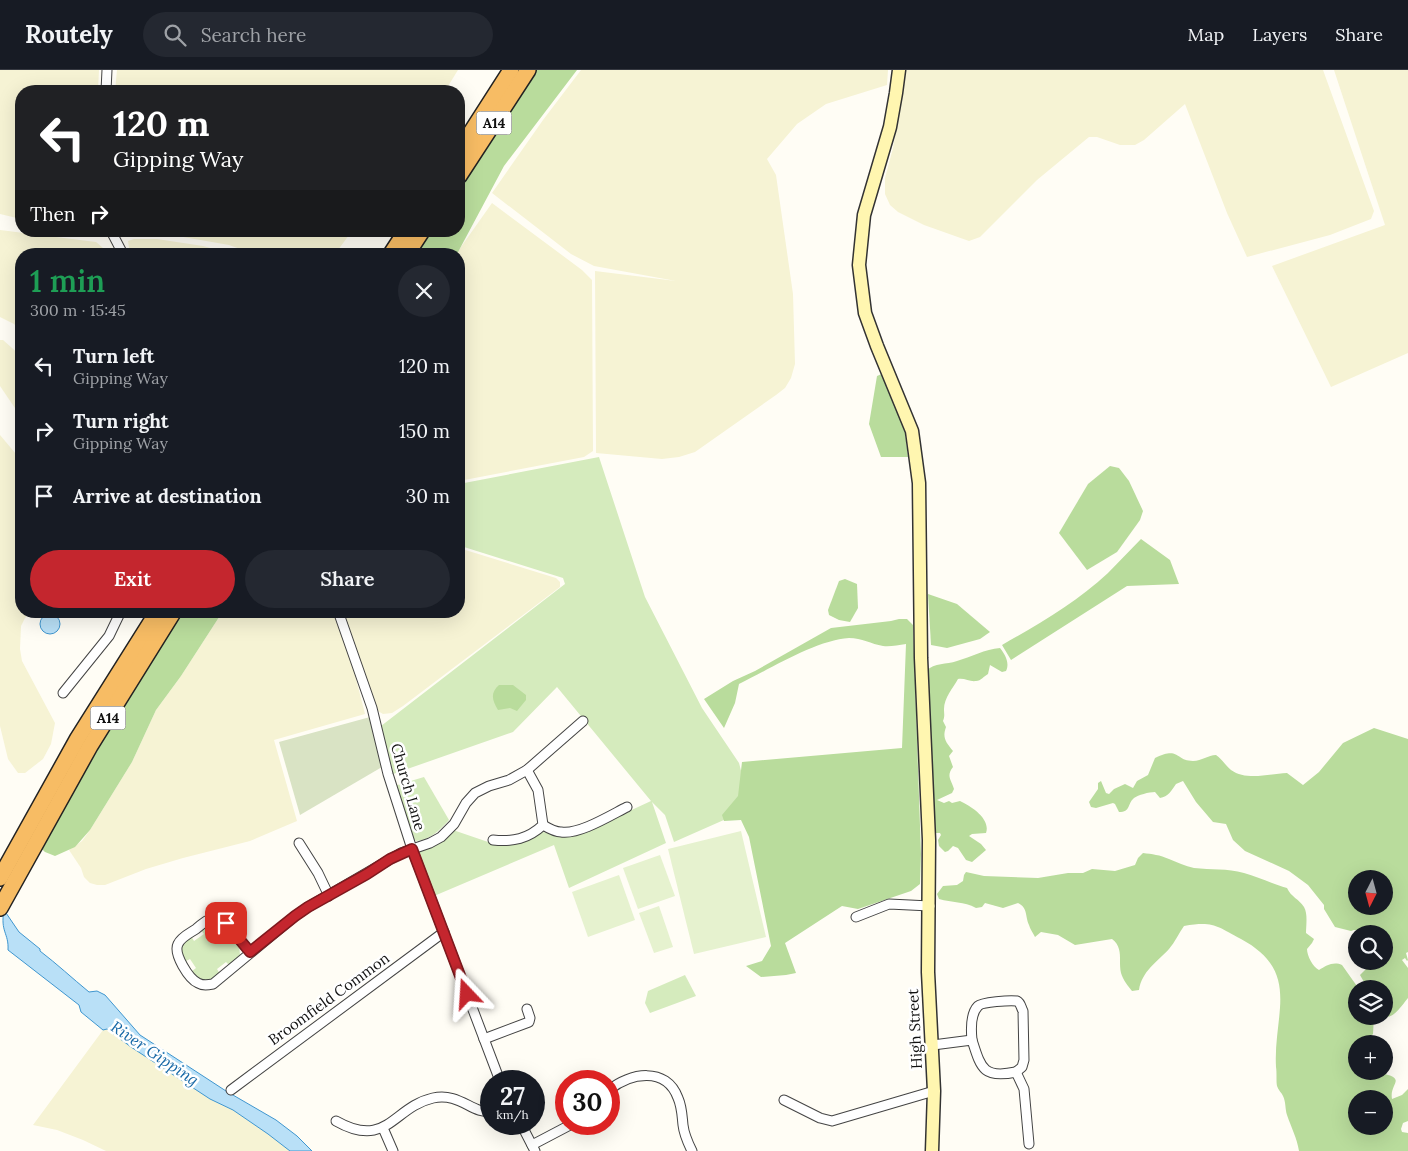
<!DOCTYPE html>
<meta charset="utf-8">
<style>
:root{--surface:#171b24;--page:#242831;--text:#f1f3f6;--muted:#9ea1a6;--line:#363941;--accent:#c4262e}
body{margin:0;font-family:Lora,serif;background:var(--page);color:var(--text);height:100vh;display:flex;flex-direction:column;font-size:19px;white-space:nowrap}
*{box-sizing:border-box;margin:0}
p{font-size:16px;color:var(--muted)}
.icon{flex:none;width:28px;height:28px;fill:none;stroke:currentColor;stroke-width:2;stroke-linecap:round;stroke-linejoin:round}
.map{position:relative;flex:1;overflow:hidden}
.side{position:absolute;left:15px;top:178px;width:450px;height:370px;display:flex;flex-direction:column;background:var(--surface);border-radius:20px;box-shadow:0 5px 20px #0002}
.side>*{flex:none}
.hud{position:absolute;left:15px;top:15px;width:450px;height:152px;border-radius:20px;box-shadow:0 5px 20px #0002;background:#202124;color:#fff;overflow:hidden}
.needle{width:32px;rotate:186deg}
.fabs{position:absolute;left:1348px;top:800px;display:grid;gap:10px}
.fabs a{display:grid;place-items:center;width:45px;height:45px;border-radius:50%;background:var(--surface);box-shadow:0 5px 20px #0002;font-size:25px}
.speed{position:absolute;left:480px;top:1000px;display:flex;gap:10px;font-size:25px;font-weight:700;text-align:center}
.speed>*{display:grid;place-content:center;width:65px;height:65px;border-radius:50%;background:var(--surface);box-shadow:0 5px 20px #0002;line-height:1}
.speed small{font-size:12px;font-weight:400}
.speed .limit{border:8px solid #d22;background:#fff;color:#111}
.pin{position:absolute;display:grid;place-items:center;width:42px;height:42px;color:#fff;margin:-21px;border-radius:10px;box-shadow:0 2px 8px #0006}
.me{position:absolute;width:55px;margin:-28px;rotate:340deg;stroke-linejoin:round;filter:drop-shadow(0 0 4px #0008)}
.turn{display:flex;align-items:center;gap:18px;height:105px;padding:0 15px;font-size:22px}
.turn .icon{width:65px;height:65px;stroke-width:2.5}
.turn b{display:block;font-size:35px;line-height:42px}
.then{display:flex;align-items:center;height:48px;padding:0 15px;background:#0003;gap:10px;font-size:19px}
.round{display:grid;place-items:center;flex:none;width:52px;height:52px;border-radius:26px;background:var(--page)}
.summary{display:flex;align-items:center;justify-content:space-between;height:85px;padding:0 15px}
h1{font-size:30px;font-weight:600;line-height:38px;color:#1e9e55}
.button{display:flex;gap:10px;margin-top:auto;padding:10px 15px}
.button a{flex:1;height:58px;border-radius:30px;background:var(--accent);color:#fff;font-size:20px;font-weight:600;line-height:58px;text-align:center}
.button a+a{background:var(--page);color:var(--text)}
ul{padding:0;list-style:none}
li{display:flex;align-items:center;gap:15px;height:65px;padding:0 15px}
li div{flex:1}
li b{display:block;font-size:19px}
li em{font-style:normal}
header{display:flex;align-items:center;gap:30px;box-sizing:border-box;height:70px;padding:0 25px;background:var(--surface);border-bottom:1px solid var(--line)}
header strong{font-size:24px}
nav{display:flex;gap:28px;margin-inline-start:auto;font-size:18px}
.search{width:350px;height:45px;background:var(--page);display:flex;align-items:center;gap:12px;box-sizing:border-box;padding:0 18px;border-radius:28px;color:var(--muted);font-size:19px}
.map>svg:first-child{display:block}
.farmland{fill:#f6f3d4}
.green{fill:#d5ebbd}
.forest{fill:#b9dc9c;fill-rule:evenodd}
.cemetery{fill:#d9e3c4}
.pitch{fill:#e6f2cf}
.water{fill:#b9e0f7;stroke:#3f96cf}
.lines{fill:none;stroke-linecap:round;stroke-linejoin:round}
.minor-casing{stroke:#444;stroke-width:11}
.secondary-casing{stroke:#333;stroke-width:15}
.trunk-casing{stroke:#222;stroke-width:18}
.minor{stroke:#fff;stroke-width:9}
.secondary{stroke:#fff6b0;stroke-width:12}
.trunk{stroke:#f7bc64;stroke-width:15}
.route-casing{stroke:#7f191e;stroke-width:12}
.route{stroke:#c4262e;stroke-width:9}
.labels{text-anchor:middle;stroke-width:5;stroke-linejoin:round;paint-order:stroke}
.shield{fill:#fff;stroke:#585858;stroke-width:1}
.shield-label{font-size:14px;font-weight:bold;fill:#111}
.street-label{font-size:15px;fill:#111;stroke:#fff}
.water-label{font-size:16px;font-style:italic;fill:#1768a6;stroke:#fff}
</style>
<header>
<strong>Routely</strong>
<div class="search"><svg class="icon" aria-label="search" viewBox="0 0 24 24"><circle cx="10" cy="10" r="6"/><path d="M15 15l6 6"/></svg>Search here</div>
<nav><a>Map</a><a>Layers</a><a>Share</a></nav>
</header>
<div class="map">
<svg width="1408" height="1081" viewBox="0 0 1408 1081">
<rect width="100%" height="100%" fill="#fffdf5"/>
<g class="farmland">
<polygon points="0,0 99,0 98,21 21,21 21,149 0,144"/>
<polygon points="117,0 458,0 445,21 115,21"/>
<polygon points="581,0 888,0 887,15 826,34 797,54 767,89 776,105 793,224 795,294 791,308 785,318 776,325 695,382 679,387 662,389 596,383 595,201 676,211 594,196 571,184 492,123 543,50"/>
<polygon points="903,0 1323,0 1374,141 1371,149 1330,165 1247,187 1227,143 1185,34 1144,70 1135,75 1120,75 1097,67 1089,67 1037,110 980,167 969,171 924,155 898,142 890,135 885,124 885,108 893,78 901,32"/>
<polygon points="1334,0 1408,0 1408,283 1331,317 1272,196 1385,155"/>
<polygon points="492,133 582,200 592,210 593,381 584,387 459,411 459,184 456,184"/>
<polygon points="0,160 96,172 110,184 21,184 21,261 14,254 0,247"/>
<polygon points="149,161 352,161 335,184 254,184 229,175"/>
<polygon points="134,169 157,169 203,176 233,184 130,184 128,171"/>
<polygon points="0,270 3,270 21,286 21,347 0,316"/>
<polygon points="0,365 21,390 21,541 32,541 25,548 21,556 20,579 22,591 55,653 51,674 43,689 25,703 18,703 8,689 0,656"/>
<polygon points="459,457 462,479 556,508 560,512 560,517 403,636 392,643 383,644 378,641 343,541 459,541"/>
<polygon points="223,541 333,541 352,593 365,644 274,670 297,751 250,771 183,788 146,799 105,815 97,815 90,813 84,807 81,798 69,780 82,771 90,760 132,692 156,640 181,606"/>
<polygon points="107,959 210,1029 233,1040 268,1064 290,1081 106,1081 83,1070 57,1060 33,1055 103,960"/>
</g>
<g class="green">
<polygon points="599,387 645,527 702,638 739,693 751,738 674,772 665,745 652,732 666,773 569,818 554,775 434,826 419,782 453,760 491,773 543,762 564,766 570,766 584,762 651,731 557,617 513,662 393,704 381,656 565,514 563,508 464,477 459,438 459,414"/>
<path d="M 424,707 L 449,750 C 440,760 430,770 416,771 L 413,768 L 394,716 Z"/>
<path d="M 216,851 L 227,859 L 222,863 L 229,871 L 234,868 L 239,875 L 240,885 L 230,896 L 226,892 L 217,899 L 220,904 C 209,913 202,913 191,902 L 196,898 L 190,889 L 184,892 C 178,881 182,874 191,866 L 194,871 L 204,864 L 200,859 Z"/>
<polygon points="685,905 696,926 650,943 645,933 648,921"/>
</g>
<g class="forest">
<polygon points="534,0 577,0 504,96 457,184 411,184 426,161 459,161 459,113"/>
<polygon points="884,303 903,350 901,353 904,355 908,387 881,387 869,354 877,306"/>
<polygon points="1110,396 1119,398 1129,411 1143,441 1140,450 1117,482 1087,500 1059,463 1088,414"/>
<path d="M 1141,469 L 1170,490 L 1179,514 L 1127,516 L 1011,590 L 1002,575 C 1039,554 1077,532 1108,503 C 1119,492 1130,480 1141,469 Z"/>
<polygon points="845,509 857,514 858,538 850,552 839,550 829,545 828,540 839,511"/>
<polygon points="928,524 957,534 990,562 980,569 947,578 931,575"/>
<polygon points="180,541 223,541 181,606 156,640 132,692 90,760 75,777 55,786 45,782 40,777 69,725"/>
<path d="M 899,549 L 907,549 L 913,555 L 921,784 L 920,814 L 911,821 L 858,839 L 842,836 L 785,873 L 796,903 L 786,905 L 761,907 L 746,896 L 762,891 L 771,876 L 749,767 L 741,750 L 724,751 L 722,745 L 738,726 L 742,692 L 902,678 L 906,574 C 898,575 890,577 883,576 C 871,574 862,568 849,568 C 816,570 770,599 739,614 L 735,633 L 724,658 L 704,629 L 733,611 L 755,601 L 831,558 L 891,551 Z"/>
<path d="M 1000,578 C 1005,584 1010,593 1006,601 L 1002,602 L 990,595 L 988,604 C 984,606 981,611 976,611 C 970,612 965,608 958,609 C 953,618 944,628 944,639 C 944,644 945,646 943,651 L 946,657 C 942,668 946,672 953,681 L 949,686 L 953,697 C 946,706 951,709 954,719 L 952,723 L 937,730 L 944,733 L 949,731 L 952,733 L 960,731 C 971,736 991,749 986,763 L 972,764 L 969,766 L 981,774 L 986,780 L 972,792 L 966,790 L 958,778 L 953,776 L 948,781 L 945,782 L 939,776 L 938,770 L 941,765 L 940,763 L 936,763 L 934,767 L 926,601 C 935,592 946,595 957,591 C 971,587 985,579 1000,578 Z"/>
<path d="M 499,615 L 513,615 L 526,625 L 526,630 L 517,641 L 510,638 L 498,640 C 492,630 490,623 499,615 Z"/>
<path d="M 1374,658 L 1408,669 L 1408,882 L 1406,883 L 1408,890 L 1407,891 L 1405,888 L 1402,890 L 1408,898 L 1408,928 C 1401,936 1393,951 1382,946 L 1384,946 L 1384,919 L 1368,919 L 1360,905 L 1368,897 L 1369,891 L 1384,891 L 1384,864 L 1363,864 L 1362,861 L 1354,860 L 1351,861 L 1335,857 L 1324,839 L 1324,835 L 1308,815 L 1289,801 L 1245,781 L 1233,770 L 1226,754 L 1213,752 L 1196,732 L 1183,711 L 1176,714 C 1172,720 1168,727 1160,728 L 1155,722 C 1149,722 1138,725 1134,728 C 1127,734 1131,742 1119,742 L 1115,734 L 1113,733 L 1096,738 L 1091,737 L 1089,732 L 1098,719 L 1098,713 L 1101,711 L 1106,723 L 1109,724 L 1114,719 L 1125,714 L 1133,718 L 1137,711 L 1148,705 L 1155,688 C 1180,676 1175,691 1193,691 C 1202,691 1208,685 1216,685 C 1222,689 1225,695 1231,700 C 1246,711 1269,704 1287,703 L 1303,715 L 1319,702 L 1343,673 ZM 1356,809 L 1384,809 L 1384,836 L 1356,836 Z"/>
<path d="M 1143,783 C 1152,784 1160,785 1169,789 C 1177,792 1185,796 1194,798 C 1211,800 1227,798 1244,803 C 1259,807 1272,814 1287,818 C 1291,827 1299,829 1304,837 C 1308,844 1306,855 1306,863 L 1314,869 L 1312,873 L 1307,879 C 1307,886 1313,897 1319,900 C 1326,896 1333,891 1342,895 L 1359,919 L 1356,919 L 1356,946 L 1374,946 L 1373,964 L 1364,974 L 1356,974 L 1356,1001 L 1381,1001 L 1381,1003 C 1408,1009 1389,1013 1392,1029 L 1402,1025 L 1408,1019 L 1408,1051 L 1403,1053 L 1401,1059 L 1402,1062 L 1408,1063 L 1408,1081 L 1299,1081 C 1297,1068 1291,1057 1287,1045 C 1285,1039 1286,1032 1283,1026 C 1282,1023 1278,1020 1277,1016 C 1276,1011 1277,1003 1276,997 C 1273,944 1302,902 1241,869 C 1216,856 1214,851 1184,856 C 1179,863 1175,872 1169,879 C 1157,892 1142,901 1139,920 L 1132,921 C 1128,916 1123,910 1121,903 C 1118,891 1124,878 1112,869 L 1075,875 L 1058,865 L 1041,862 L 1035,867 C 1033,863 1030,859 1029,855 C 1025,846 1028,838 1018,833 L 1003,838 L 985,833 L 982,837 L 976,838 C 964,831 952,833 939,829 L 937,824 L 943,816 L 957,815 L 963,811 L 964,805 L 966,802 L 984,806 L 1038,808 L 1068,803 L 1083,803 L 1092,799 L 1115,801 L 1135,795 L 1138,788 ZM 1356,1029 L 1384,1029 L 1384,1056 L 1356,1056 Z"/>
</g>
<polygon class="cemetery" points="370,647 382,697 300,745 279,672"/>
<g class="pitch">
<polygon points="741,761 766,867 694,884 668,779"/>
<polygon points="660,785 675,826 638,839 623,798"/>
<polygon points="619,805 635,850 588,867 572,822"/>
<polygon points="659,836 673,877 654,883 639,843"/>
</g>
<g class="water">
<circle cx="50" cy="554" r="10"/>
<path d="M 4,840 L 19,862 L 40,879 L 40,881 C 57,894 72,908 89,922 L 97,921 L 105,925 L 140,965 L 226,1021 L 276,1050 L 297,1066 L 312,1081 L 290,1081 L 268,1064 L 233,1040 L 210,1029 L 131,977 L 107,959 L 103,960 L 81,942 L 79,935 L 8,880 C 9,863 0,862 4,840 Z"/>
</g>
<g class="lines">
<defs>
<g id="minor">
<polyline points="106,21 107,0"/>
<polyline points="111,161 123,184"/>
<polyline points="338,541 372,638 388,704 412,779 500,1011"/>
<polyline points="63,623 109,566 121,541"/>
<path d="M 543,755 C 548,758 555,762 561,762 C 579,765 611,745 627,737"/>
<path d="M 493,770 C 513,772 528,769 543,755 L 538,720 L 527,700"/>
<polyline points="299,773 318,803 329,826"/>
<polyline points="856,847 889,834 930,836"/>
<path d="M 250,882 L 226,853 L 216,848 C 208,848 202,854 196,859 C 190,863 181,867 178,874 C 173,884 189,909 198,913 C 203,916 208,915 213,914 L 295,846 L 308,837 L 401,783 L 430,773 L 441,767 L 454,754 L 466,733 L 475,723 L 489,716 L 509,710 L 527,700 L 583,651"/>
<polyline points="484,969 529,952 530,948 527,939"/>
<path d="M 972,970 C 971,960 970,944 978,936 C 982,932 1010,930 1017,931 C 1021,933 1021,938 1023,941 L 1024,990 L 1022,997 L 1016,1002"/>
<path d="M 933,975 L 972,970 C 981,998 983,1009 1016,1002 L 1024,1019 L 1029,1074"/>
<polyline points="231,1020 444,862"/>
<path d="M 609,1020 C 630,1003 666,996 678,1028 C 682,1037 682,1046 683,1055 C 684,1064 688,1073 692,1081"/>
<polyline points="784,1030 820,1048 832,1051 934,1021"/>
<path d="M 336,1051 C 387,1080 393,1037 433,1028 C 460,1022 473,1045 491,1041"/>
<polyline points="521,1054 535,1081"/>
<polyline points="383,1058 393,1081"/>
<polyline points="532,1075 572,1054"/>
</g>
<polyline id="secondary" points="899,0 896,23 890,57 864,145 859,195 865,243 877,276 912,361 919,413 921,588 929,770 928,902 934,1021 932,1081"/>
<g id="trunk">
<polyline points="459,81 511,0"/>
<polyline points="459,106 528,0"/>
<polyline points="391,184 406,161"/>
<polyline points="407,184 422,161"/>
<polyline points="0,808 78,668 158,541"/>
<polyline points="0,838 90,676 174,541"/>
</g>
</defs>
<use href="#minor" class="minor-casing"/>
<use href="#secondary" class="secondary-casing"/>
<use href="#trunk" class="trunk-casing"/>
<use href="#minor" class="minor"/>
<use href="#secondary" class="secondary"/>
<use href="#trunk" class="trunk"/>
</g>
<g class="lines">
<defs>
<polyline id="route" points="226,853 250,882 295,846 308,837 367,804 390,789 412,779 467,924"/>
</defs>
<use href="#route" class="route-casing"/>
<use href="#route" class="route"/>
</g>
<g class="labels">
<g class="shield">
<rect x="476.5" y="41.5" width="35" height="23" rx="4"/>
<rect x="90.5" y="636.5" width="35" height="23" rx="4"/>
</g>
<g class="shield-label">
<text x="494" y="58">A14</text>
<text x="108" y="653">A14</text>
</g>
<g class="street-label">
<text transform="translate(408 717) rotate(74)" y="5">Church Lane</text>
<text transform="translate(329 929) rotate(-36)" y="5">Broomfield Common</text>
<text transform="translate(915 959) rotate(-93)" y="5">High Street</text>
</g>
<g class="water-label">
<text transform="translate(155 983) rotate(34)" y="6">River Gipping</text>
</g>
</g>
</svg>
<div class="fabs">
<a><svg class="needle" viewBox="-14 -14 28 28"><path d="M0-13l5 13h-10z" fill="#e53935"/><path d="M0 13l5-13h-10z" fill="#9ea1a6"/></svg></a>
<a><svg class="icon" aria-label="search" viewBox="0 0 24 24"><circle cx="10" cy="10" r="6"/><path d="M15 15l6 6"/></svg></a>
<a><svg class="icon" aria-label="layers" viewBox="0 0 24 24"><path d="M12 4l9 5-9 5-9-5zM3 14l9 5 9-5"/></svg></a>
<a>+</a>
<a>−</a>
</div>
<div class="speed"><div>27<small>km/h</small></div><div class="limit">30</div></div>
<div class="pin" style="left:226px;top:853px;background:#d93025"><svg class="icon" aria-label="arrive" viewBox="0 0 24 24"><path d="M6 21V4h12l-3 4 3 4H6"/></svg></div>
<svg class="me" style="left:467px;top:924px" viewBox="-20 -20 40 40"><path d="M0-17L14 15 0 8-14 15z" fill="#c4262e" stroke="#fff" stroke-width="4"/></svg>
<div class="hud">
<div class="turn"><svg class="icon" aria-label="left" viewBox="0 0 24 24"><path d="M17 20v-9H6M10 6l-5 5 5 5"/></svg><div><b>120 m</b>Gipping Way</div></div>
<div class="then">Then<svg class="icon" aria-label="right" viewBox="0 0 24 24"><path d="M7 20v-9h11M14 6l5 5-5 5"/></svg></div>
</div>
<section class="side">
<div class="summary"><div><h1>1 min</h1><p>300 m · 15:45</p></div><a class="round"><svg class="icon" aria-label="close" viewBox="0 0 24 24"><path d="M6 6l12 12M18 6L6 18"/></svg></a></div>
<ul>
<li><svg class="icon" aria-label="left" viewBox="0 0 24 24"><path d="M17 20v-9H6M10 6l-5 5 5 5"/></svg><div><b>Turn left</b><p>Gipping Way</p></div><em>120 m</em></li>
<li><svg class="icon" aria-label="right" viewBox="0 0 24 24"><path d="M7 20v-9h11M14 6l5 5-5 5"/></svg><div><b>Turn right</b><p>Gipping Way</p></div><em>150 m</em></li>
<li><svg class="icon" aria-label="arrive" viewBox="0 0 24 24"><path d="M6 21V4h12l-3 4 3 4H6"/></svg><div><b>Arrive at destination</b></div><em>30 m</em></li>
</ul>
<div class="button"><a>Exit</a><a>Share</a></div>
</section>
</div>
